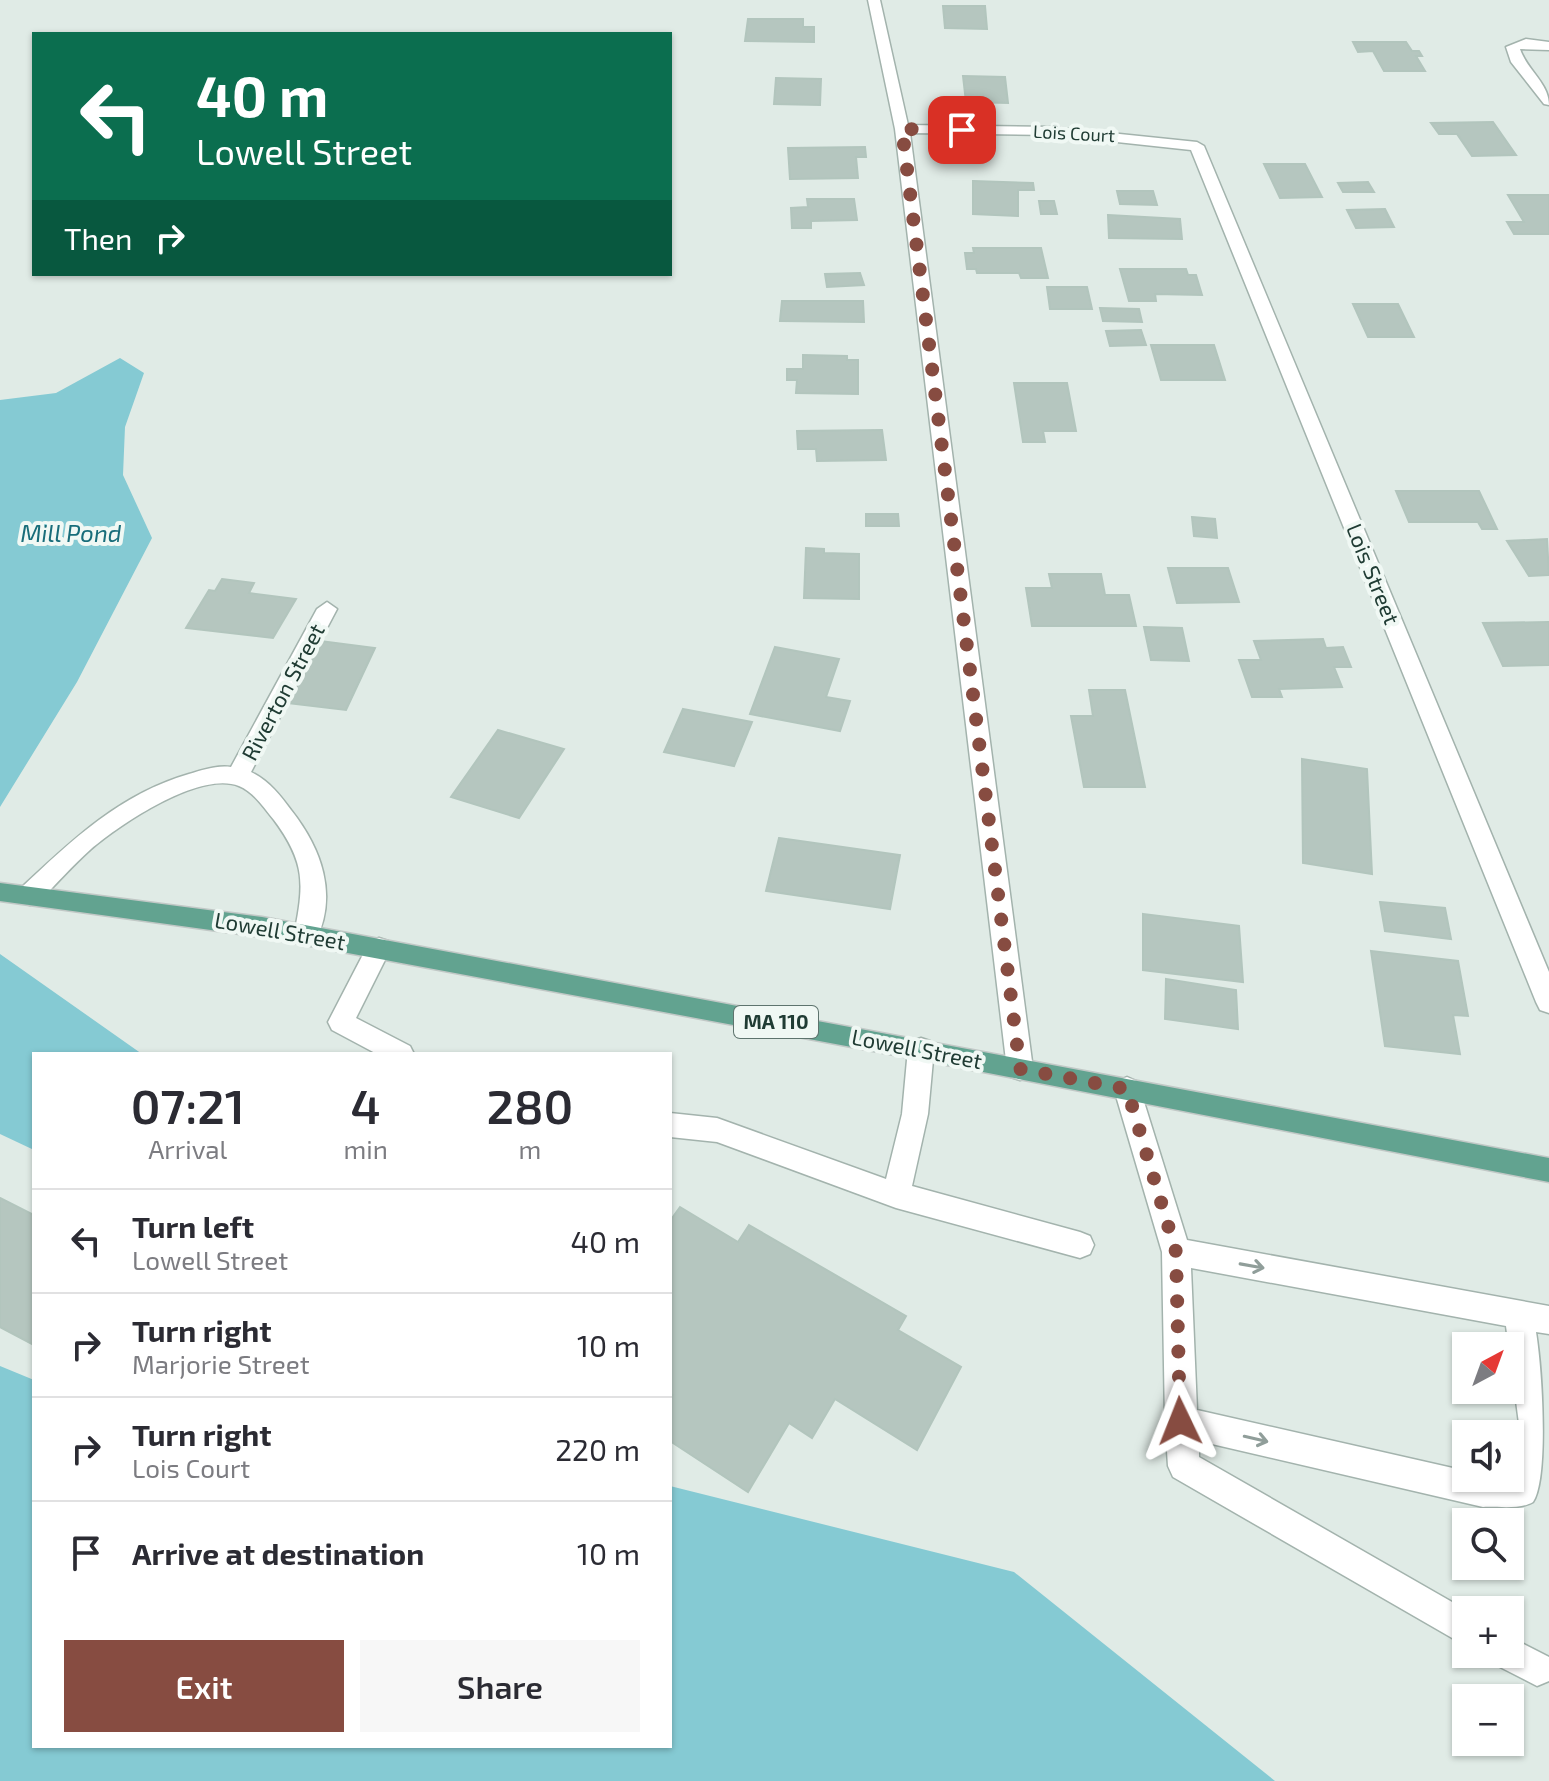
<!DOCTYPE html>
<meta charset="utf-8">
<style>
:root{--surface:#fff;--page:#f7f7f7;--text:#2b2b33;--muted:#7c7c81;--line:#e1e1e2;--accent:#874c41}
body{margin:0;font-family:"Exo 2",sans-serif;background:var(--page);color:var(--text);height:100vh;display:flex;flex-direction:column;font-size:30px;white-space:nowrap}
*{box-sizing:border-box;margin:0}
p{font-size:26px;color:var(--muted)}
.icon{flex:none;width:44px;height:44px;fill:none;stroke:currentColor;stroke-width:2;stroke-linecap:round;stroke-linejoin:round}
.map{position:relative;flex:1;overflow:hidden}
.details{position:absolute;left:32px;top:1052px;width:640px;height:696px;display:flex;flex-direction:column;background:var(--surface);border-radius:0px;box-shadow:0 2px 6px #0004}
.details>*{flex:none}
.banner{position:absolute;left:32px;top:32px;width:640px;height:244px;border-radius:0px;box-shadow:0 2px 6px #0004;background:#0b6e4f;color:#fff;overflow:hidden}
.needle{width:52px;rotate:41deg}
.controls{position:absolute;left:1452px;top:1332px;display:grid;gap:16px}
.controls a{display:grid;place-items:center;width:72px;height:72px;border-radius:0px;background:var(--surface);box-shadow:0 2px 6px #0004;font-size:40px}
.pin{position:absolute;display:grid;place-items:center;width:68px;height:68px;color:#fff;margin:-34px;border-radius:16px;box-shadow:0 4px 12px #0006}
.me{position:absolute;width:88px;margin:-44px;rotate:358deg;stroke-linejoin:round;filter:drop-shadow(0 0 6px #0008)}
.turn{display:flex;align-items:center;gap:28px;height:168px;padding:0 32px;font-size:36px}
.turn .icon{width:104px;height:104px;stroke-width:2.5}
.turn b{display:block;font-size:56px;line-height:68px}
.then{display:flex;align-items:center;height:76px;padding:0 32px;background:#0003;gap:16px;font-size:30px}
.eta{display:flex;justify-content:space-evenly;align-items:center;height:136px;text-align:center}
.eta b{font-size:48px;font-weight:600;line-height:56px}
.button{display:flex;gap:16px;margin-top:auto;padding:16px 32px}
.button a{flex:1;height:92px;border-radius:0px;background:var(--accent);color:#fff;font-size:32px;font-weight:600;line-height:92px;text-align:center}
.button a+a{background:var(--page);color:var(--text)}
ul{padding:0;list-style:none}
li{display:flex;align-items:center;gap:24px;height:104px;padding:0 32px;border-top:2px solid var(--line)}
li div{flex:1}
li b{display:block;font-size:30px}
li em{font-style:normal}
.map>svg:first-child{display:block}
.water{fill:#85cad3}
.building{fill:#b5c6bf;stroke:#b2c5bd;stroke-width:2}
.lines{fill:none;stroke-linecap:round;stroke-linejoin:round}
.minor-casing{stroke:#a3b3ad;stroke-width:3}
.major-casing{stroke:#c1c8c6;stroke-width:3}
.minor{fill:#fff;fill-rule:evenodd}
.major{fill:#62a390;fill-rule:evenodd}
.oneway{stroke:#909e9a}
.route{stroke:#874c41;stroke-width:14;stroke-dasharray:0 25.2}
.labels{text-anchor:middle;stroke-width:8;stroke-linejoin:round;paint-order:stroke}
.far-street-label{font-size:18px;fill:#203c34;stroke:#f0f8f4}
.shield{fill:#f0f8f4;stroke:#5e746e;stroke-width:2}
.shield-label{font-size:20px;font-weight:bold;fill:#203c34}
.street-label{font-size:22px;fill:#203c34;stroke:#f0f8f4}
.water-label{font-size:24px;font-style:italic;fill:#186d7a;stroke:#f0f8f4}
</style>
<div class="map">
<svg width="1549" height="1781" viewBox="0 0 1549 1781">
<rect width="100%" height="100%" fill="#e0ebe6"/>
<g class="water">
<polygon points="120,358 144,373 125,427 123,475 152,538 77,682 0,807 0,400 56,393"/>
<polygon points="0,954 142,1054 34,1054 34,1150 0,1134"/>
<polygon points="0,1366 34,1380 34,1746 670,1746 670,1486 1014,1572 1275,1781 0,1781"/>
</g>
<g class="building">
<polygon points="943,6 985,6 987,29 945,28"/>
<polygon points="748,19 803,19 803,27 814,27 814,42 745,41"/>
<polygon points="1353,42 1406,42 1412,51 1419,51 1422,56 1416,56 1425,71 1384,71 1373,51 1358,52"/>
<polygon points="963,76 1005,77 1008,103 966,102"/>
<polygon points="776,78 821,79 820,105 774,104"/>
<polygon points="1493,122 1516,155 1472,156 1457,134 1439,134 1431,123"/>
<polygon points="865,147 866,157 856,157 858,178 790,179 788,148"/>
<polygon points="1264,164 1305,164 1322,197 1280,198"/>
<polygon points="973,181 1033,183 1034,190 1018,190 1018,216 973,214"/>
<polygon points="1368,182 1374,192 1343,192 1338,183"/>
<polygon points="1117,191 1153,191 1157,205 1120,204"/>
<polygon points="1508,195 1549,195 1549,234 1514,234 1507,222 1524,222"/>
<polygon points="807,199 854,199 857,220 811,221 811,228 792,228 791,208 808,207"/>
<polygon points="1039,201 1054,201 1057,214 1041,214"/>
<polygon points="1385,209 1394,227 1356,228 1347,210"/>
<polygon points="1108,215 1180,219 1182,239 1109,238"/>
<polygon points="973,248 1041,248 1048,278 1021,278 1019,273 977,273 976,269 967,269 965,253 974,253"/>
<polygon points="1120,269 1186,269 1188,275 1196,275 1202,295 1155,294 1156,301 1129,301"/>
<polygon points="860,273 864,285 827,287 825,274"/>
<polygon points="1047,287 1087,287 1092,309 1050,309"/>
<polygon points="782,301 863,301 864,322 780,321"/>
<polygon points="1353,304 1398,304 1414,337 1368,337"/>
<polygon points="1100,308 1139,309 1142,322 1103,321"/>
<polygon points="1141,330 1146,345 1110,346 1106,331"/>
<polygon points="1151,345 1214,345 1225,380 1161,380"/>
<polygon points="803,355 847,356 847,360 858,360 858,394 796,393 797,380 787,380 787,369 803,369"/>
<polygon points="1014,383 1067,383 1076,431 1043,431 1045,442 1023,442"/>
<polygon points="882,430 886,460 817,461 816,449 798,449 797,431"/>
<polygon points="1396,491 1479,491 1497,529 1482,529 1478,522 1409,522"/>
<polygon points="866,514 898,514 899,526 866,526"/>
<polygon points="1192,517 1215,519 1217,538 1194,536"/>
<polygon points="1547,539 1549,575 1529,576 1507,541"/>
<polygon points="806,548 824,549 824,553 859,554 859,599 804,598"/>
<polygon points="1168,568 1228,568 1239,602 1177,603"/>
<polygon points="1049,574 1101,574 1105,595 1129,595 1136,626 1032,626 1026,588 1052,588"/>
<polygon points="222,579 254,583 249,593 296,599 273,638 186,628 209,590 215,591"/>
<polygon points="1549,622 1549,665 1503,666 1483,623"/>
<polygon points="1144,627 1182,628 1189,661 1151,660"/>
<polygon points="1323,639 1326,648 1343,647 1351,667 1334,667 1342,687 1279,689 1282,697 1252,697 1239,660 1261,660 1254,641"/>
<polygon points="320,641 375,648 346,710 287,703"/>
<polygon points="775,647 839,659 826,697 850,701 840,731 750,714"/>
<polygon points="1089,690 1125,690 1145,787 1084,787 1071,716 1093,716"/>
<polygon points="683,709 752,722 734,766 664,752"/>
<polygon points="498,730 564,749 519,818 451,797"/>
<polygon points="1302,759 1367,769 1372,874 1303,863"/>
<polygon points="779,838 900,855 890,909 766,891"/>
<polygon points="1380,902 1445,908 1451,939 1385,931"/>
<polygon points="1143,914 1239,926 1243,982 1143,970"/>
<polygon points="1371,951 1458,961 1468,1016 1453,1015 1460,1054 1385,1046"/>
<polygon points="1166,979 1236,990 1238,1029 1165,1019"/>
<polygon points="0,1198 34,1215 34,1345 0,1327"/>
<polygon points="680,1207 738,1242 749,1225 906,1316 898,1330 961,1367 917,1450 835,1399 812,1438 789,1423 748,1492 670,1441 670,1400 673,1395 670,1394 670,1221"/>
</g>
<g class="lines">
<defs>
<g id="minor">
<polygon points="868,0 880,0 908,125 1052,127 1197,142 1204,146 1549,972 1549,1013 1540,1010 1536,1002 1191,150 1052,135 910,133 1033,1069 1029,1077 1020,1080 1011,1077 1007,1069 895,129"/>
<path d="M 1526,39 L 1549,42 L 1549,50 L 1520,49 C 1527,70 1549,83 1549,105 L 1544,104 L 1511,62 L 1506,47 Z"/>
<path d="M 327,602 L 337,609 L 251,772 C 269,781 280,795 291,810 C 321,848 339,895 315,942 L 306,945 L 297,942 L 294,935 C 304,884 306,863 274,820 C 264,808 254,792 239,786 C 200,770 119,825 91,849 C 72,866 56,884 39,902 L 30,905 L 21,902 L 18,895 L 21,888 C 72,840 120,794 189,774 C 203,770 217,765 231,767 L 317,609 Z"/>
<polygon points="379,938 388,941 391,948 356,1018 410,1046 414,1054 377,1054 332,1030 328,1022 370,941"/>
<polygon points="921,1038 930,1041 934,1049 928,1114 912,1186 1080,1232 1090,1236 1094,1245 1090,1254 1080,1258 896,1208 717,1142 670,1137 670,1113 717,1118 886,1179 902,1114 908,1049 912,1041"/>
<path d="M 1127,1077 L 1136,1081 L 1140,1089 L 1187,1240 L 1549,1306 L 1549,1334 L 1536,1332 C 1542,1369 1549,1478 1533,1502 C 1520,1510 1497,1506 1483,1507 L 1199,1441 L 1199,1457 L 1466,1610 L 1466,1646 L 1173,1477 L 1168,1466 L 1165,1421 L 1162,1252 L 1114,1089 L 1118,1081 ZM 1191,1268 L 1506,1326 L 1524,1461 L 1510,1478 L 1466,1478 L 1466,1471 L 1197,1410 Z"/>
<polygon points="1510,1637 1549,1657 1549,1681 1537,1686 1498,1666 1493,1654 1510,1654"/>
</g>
<polygon id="major" points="0,883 262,917 1549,1158 1549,1182 921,1060 262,937 0,901"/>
</defs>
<use href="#minor" class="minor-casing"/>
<use href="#major" class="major-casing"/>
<use href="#minor" class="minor"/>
<use href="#major" class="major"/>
</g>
<defs><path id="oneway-shaft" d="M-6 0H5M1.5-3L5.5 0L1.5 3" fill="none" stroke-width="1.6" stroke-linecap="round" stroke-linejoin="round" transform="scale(2)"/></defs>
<g class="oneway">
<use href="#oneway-shaft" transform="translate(1252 1266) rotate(10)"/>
<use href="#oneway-shaft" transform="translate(1256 1439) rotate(13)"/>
</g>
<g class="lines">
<polyline class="route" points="962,130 902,129 1020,1069 1127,1089 1176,1252 1180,1421"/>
</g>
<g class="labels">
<g class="far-street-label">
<text transform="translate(1074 134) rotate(3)" y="6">Lois Court</text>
</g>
<rect class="shield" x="734" y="1006" width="84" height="32" rx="6"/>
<g class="shield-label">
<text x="776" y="1029">MA 110</text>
</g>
<g class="street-label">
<text transform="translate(1373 574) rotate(68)" y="8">Lois Street</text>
<text transform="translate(283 692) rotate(-62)" y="8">Riverton Street</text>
<text transform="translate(280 931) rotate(10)" y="8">Lowell Street</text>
<text transform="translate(917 1049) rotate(11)" y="8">Lowell Street</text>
</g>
<g class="water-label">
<text x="71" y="542">Mill Pond</text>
</g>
</g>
</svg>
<div class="controls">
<a><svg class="needle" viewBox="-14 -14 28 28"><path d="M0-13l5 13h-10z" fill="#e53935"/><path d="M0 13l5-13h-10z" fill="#7c7c81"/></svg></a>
<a><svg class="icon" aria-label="sound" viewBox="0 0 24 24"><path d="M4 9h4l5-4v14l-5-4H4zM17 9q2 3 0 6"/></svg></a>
<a><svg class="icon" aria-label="search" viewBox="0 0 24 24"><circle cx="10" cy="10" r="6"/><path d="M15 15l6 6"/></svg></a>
<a>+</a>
<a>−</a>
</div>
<div class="pin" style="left:962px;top:130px;background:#d93025"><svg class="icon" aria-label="arrive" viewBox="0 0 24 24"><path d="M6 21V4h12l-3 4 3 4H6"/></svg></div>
<svg class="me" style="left:1180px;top:1421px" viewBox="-20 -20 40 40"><path d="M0-17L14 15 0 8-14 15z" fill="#874c41" stroke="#fff" stroke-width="4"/></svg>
<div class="banner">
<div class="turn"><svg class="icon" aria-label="left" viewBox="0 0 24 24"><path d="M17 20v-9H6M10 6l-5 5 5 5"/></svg><div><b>40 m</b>Lowell Street</div></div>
<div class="then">Then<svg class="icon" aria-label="right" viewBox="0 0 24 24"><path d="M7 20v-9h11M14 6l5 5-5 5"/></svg></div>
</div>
<section class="details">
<div class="eta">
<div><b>07:21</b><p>Arrival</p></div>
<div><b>4</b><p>min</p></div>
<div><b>280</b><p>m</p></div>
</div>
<ul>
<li><svg class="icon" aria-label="left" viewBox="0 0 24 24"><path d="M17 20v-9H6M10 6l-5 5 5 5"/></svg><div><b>Turn left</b><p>Lowell Street</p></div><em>40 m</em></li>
<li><svg class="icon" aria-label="right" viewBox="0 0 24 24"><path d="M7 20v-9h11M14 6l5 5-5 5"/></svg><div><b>Turn right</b><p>Marjorie Street</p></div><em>10 m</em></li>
<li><svg class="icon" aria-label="right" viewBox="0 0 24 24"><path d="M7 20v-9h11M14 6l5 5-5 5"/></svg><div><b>Turn right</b><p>Lois Court</p></div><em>220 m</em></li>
<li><svg class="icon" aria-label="arrive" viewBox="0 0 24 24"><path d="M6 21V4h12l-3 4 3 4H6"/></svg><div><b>Arrive at destination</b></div><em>10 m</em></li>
</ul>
<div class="button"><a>Exit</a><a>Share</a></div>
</section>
</div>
